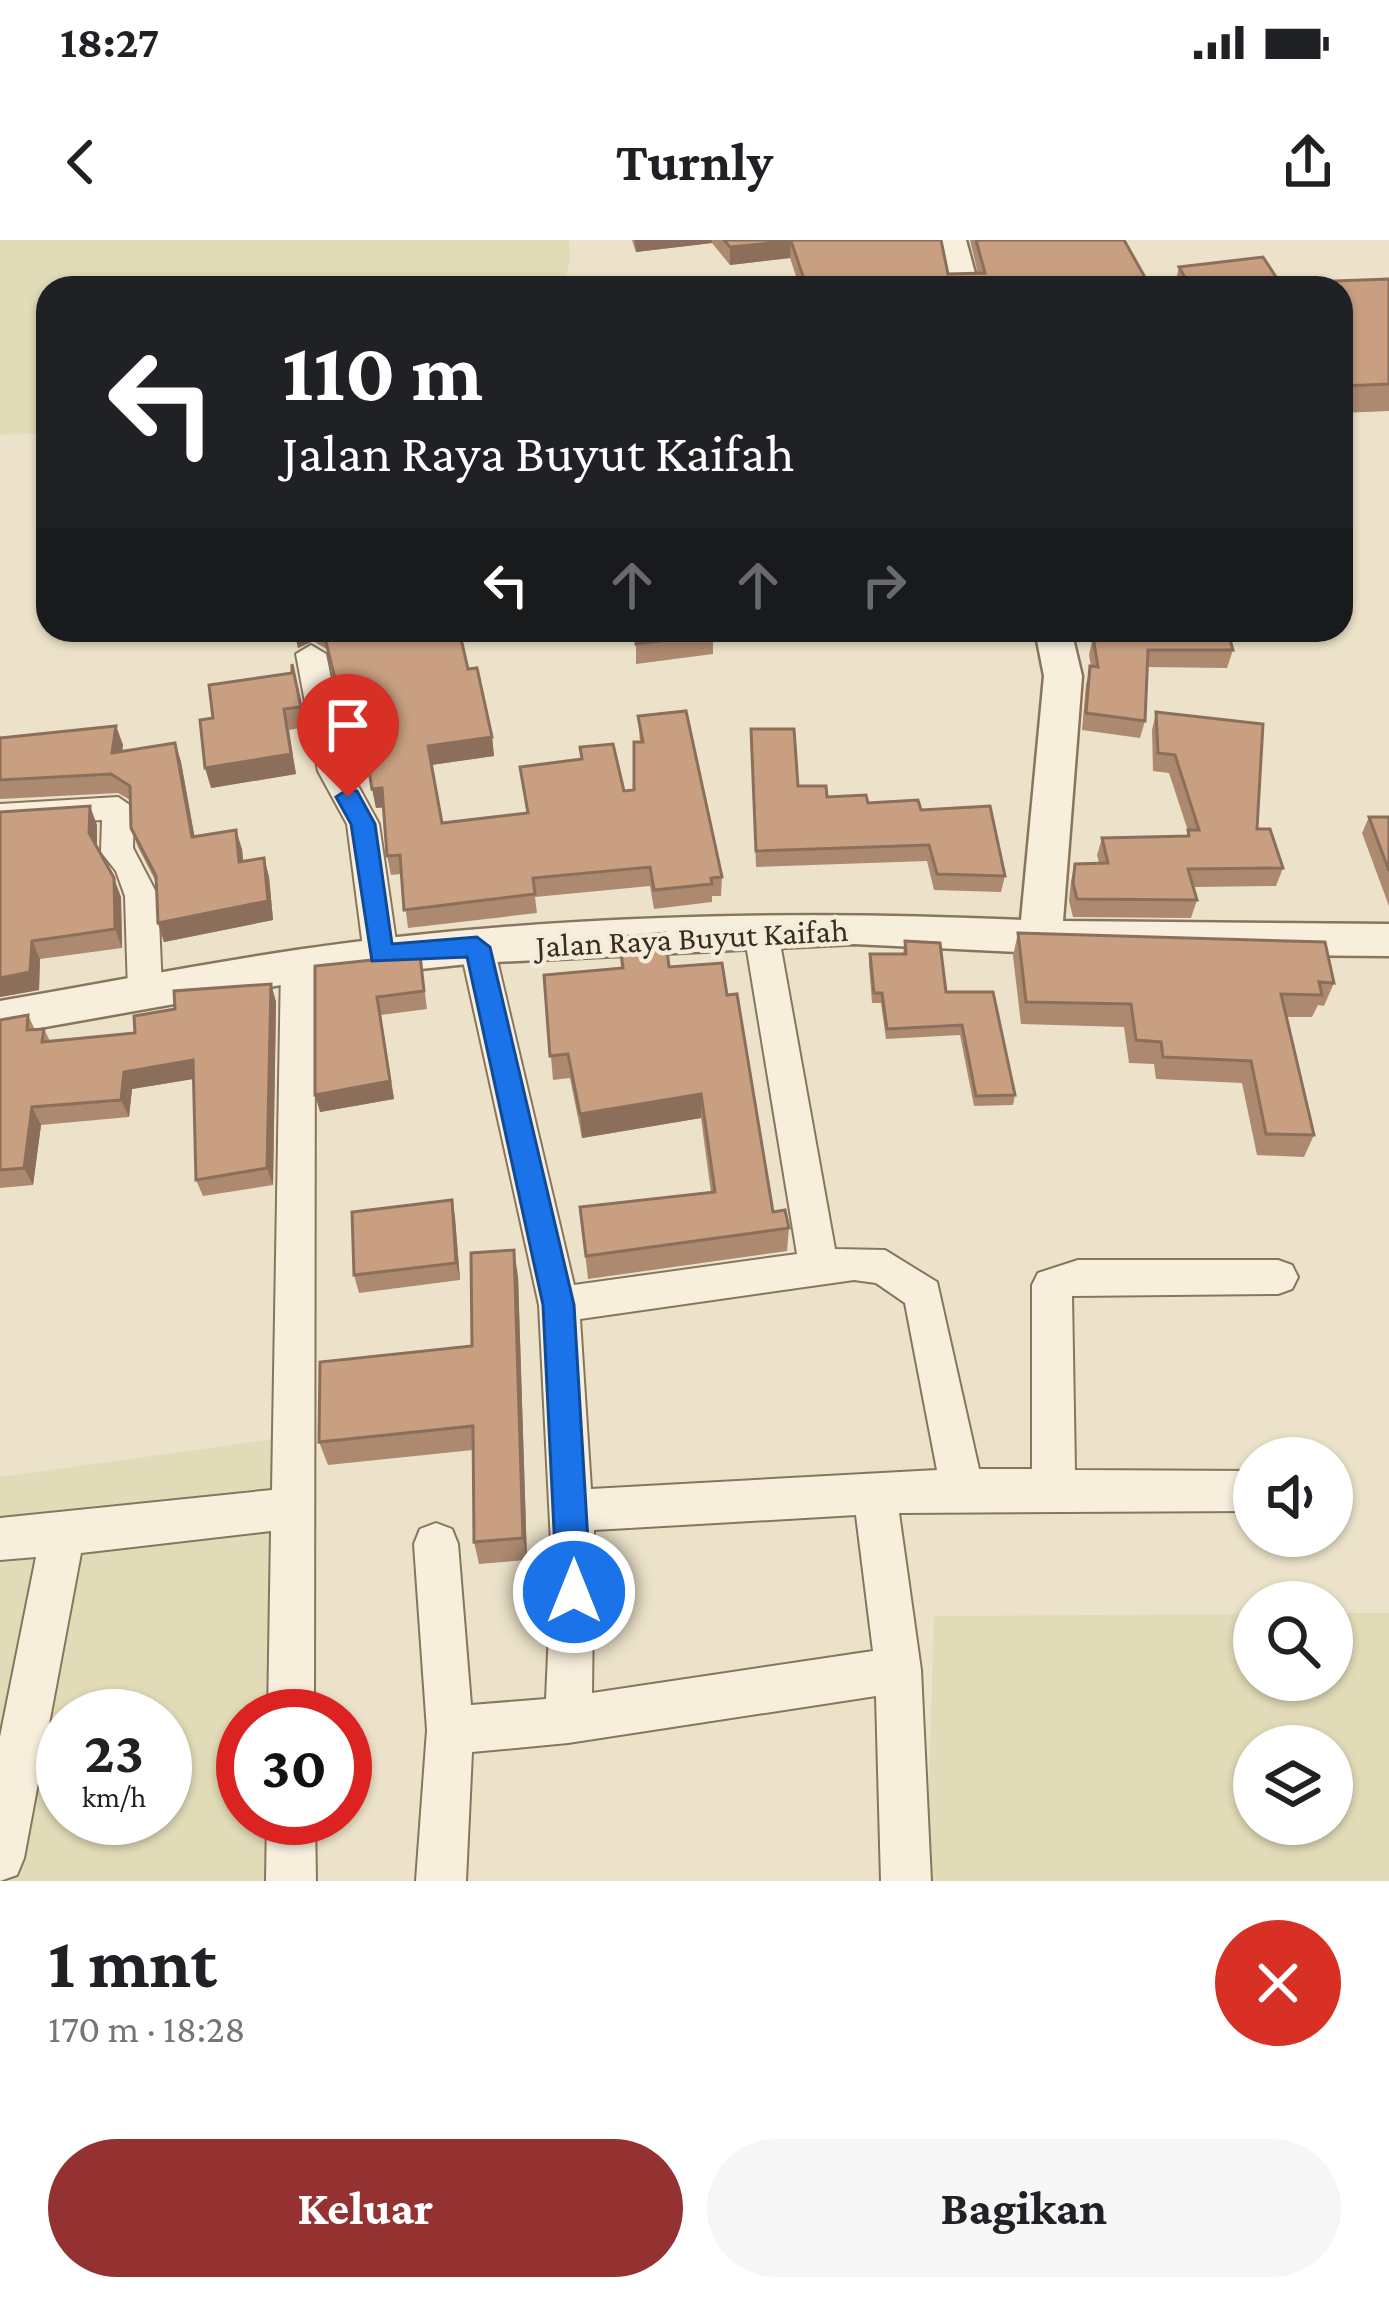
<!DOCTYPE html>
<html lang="id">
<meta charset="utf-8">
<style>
:root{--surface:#fff;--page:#f6f6f6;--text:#202124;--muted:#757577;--accent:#943232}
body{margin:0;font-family:"Crimson Pro",serif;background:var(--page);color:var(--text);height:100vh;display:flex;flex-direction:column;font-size:45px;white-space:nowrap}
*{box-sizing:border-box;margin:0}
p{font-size:39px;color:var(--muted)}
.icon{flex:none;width:66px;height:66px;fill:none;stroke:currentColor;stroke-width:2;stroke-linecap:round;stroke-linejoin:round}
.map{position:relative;height:1641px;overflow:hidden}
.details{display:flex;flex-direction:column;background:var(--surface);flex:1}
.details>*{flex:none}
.hud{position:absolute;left:36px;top:36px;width:1317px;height:366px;border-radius:36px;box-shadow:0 3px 9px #0004;background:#202124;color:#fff;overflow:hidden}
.tools{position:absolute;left:1233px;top:1197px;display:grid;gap:24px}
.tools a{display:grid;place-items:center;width:120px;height:120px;border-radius:50%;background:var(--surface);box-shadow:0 3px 9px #0004;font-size:60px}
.speed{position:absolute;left:36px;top:1449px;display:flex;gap:24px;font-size:60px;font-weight:700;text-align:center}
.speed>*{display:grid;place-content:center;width:156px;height:156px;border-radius:50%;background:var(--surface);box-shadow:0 3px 9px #0004;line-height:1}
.speed small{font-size:30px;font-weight:400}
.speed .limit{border:18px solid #d22;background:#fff;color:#111}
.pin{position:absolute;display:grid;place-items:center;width:102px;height:102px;color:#fff;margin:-123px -51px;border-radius:50% 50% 50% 0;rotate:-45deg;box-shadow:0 0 12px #0007}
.pin .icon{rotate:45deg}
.me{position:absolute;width:132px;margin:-66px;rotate:0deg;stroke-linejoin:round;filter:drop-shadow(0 0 9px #0008)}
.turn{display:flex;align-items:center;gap:42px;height:252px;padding:0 48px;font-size:54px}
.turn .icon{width:156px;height:156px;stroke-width:2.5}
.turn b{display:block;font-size:84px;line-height:102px}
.lanes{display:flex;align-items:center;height:114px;padding:0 48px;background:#0003;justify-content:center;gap:60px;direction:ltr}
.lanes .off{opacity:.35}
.round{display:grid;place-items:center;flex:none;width:126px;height:126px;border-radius:63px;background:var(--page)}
.headline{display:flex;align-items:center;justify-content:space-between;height:204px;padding:0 48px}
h1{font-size:72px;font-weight:700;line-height:90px}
.primary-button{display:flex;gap:24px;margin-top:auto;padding:24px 48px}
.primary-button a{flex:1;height:138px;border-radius:72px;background:var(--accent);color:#fff;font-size:48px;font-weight:700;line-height:138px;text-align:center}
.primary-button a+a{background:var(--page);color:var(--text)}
.status{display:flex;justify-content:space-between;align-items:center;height:84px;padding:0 60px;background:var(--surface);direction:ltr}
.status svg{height:33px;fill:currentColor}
header{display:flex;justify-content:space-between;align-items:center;height:156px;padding:0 48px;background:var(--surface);font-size:54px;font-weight:700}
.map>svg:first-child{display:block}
.farmland{fill:#e2dbb7;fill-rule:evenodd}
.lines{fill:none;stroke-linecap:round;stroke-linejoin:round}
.minor-casing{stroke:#88755e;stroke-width:4}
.tertiary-casing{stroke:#88755e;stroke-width:5}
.minor{fill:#f7efdc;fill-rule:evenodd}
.tertiary{fill:#f7efdc;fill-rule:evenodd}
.wall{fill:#ac896f}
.shaded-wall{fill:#8c6f5a}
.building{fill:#c89f81;stroke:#8c6f5a;stroke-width:3}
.route{fill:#1a73e8;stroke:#114b97;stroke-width:3}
.labels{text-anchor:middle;stroke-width:9;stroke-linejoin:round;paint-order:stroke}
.street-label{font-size:33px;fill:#392d21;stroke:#f4ecd8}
</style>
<div class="status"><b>18:27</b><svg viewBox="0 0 49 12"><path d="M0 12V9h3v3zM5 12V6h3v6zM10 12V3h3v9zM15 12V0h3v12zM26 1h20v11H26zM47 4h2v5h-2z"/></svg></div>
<header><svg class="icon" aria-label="back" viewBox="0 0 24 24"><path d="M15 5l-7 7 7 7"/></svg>Turnly<svg class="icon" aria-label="share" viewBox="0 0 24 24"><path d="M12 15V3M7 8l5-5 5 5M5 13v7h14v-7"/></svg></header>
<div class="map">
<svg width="1389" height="1641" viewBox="0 0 1389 1641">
<rect width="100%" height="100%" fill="#ece2c9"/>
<g class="farmland">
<polygon points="0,0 569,0 570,17 564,48 48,48 48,193 0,195"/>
<path d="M 282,1198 L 286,1476 L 243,1476 L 243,1578 L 287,1578 L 288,1641 L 0,1641 L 0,1237 ZM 63,1476 L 165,1476 L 165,1578 L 63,1578 Z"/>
<path d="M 1332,1373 L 1389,1373 L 1389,1641 L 926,1641 L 934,1376 L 1254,1374 L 1254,1440 L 1332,1440 ZM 1254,1506 L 1332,1506 L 1332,1584 L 1254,1584 Z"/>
</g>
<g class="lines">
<defs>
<g id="minor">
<polygon points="311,405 326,414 350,531 379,584 398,715 393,724 369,724 364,715 347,584 318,531 296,414"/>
<polygon points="118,557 134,568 133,608 158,656 162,751 157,760 133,760 128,751 125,656 116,631 101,612 102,580 0,586 0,564"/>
<path d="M 761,679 L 778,692 L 835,1009 L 885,1010 L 937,1042 L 979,1229 L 1032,1229 L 1032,1045 L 1038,1033 L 1078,1020 L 1278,1020 L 1292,1025 L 1298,1037 L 1292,1049 L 1278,1054 L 1072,1056 L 1075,1230 L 1254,1231 L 1254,1271 L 899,1273 L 921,1430 L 931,1641 L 881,1641 L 876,1456 L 568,1503 L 472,1512 L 466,1641 L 416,1641 L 427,1490 L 414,1304 L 420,1289 L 436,1283 L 452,1289 L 458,1304 L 471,1465 L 546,1459 L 552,1323 L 539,1065 L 460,707 L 465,698 L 489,698 L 494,707 L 574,1045 L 797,1014 L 744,692 ZM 854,1040 L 876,1043 L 905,1063 L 937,1230 L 591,1249 L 580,1079 ZM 856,1275 L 873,1411 L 592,1453 L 594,1290 Z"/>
<polygon points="298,713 310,717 315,726 314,1476 268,1476 271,1291 81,1313 24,1618 17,1635 0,1641 0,1497 36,1317 0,1320 0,1278 272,1250 281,726 286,717"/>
<polygon points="267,1578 315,1578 316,1641 266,1641"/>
</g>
<g id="tertiary">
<polygon points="938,0 966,0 979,48 949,48"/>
<path d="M 1035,390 L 1071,390 L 1082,436 L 1063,681 L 1389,684 L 1389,716 L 1041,713 L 854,704 L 477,723 L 298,742 L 0,795 L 0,761 C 98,744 197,725 296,710 C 528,676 788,669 1021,680 L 1044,436 Z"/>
</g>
</defs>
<use href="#minor" class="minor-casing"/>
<use href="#tertiary" class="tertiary-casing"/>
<use href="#minor" class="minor"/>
<use href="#tertiary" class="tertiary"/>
</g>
<g class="wall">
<polygon points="632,0 941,0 948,34 978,34 970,0 1124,0 1151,48 800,48 790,18 730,25 712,3 636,12"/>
<polygon points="1179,27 1280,43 1389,39 1389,171 1341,173 1341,48 1174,48"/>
<polygon points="294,390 459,390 468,429 492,497 494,516 431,525 442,583 527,573 520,527 624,551 634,550 640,502 638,476 722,637 721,656 712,656 712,662 654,669 650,646 535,657 537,673 408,688 401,634 391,635 387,616 384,567 376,568 369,531 362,532 355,481 345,482 328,410 313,401 298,408"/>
<polygon points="636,390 713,394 713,414 636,424"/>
<polygon points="1133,390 1227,390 1233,410 1227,428 1148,427 1145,481 1140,498 1082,490 1086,444 1091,426 1089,415 1093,397 1132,399"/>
<polygon points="292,424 305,487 289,490 296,534 211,548 213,478 292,433"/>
<polygon points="1156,472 1257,589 1283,628 1276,646 1193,647 1197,660 1191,678 1073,677 1069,661 1071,641 1075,624 1099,623 1097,615 1102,598 1186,596 1188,591 1169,533 1153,531 1152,490"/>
<polygon points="116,486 123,505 122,512 175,503 181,522 194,596 242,609 243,621 264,618 269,637 273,680 164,702 158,683 156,642 138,607 131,588 130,560 118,553 0,559 0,495 1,498"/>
<polygon points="751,489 798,546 827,557 921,570 1005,636 1001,652 934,650 927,621 756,627"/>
<polygon points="0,572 97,585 97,607 121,657 122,708 40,719 39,750 0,757"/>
<polygon points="1369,577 1389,577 1389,666 1362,593"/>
<polygon points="1018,693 1334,743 1324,766 1318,765 1312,777 1286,777 1314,895 1304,917 1257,915 1242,843 1156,839 1154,824 1129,823 1124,787 1021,784 1013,716"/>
<polygon points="619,697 669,727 727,755 773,972 789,988 787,1011 588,1039 580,967 711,953 701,878 582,898 570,838 553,840 544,735 621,728"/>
<polygon points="905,701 946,752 1015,855 1013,865 974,866 960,795 886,799 881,763 872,763 869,724 870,714 903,714"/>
<polygon points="420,715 427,769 381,775 394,859 320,872 315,726"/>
<polygon points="271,744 276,762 273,945 203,956 196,940 193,839 132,849 129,877 41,885 33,945 0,948 0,780 28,775 35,790 44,789 50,801 135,793 175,769"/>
<polygon points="452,960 455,978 460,1040 359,1053 354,1035"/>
<polygon points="518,1036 527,1320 479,1324 474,1302 473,1210 328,1225 319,1202 472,1106"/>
</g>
<g class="shaded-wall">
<polygon points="635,0 712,0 712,3 636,12"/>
<polygon points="791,1 790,18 730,25 730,7"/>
<polygon points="294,390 311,390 313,401 298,408"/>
<polygon points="284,469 296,534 211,548 205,528"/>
<polygon points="116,486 123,505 119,532 112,513"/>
<polygon points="492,497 494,516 431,525 428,506"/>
<polygon points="175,503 181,522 198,615 192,597"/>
<polygon points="366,512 370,531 362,532 358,513"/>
<polygon points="382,548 386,567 376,568 372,549"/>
<polygon points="90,566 97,585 97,612 89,593"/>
<polygon points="236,590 242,609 245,640 239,622"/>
<polygon points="264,618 269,637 273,680 164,702 158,683"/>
<polygon points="114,638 121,657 122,708 115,689"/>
<polygon points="32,701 40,719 39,750 0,757 0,738"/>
<polygon points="271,744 276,762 273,945 267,928"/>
<polygon points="377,757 394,859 320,872 315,855"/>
<polygon points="193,820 199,838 132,849 129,877 121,860 124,832"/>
<polygon points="701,854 701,878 582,898 580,874"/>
<polygon points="32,867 41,885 33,945 24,928"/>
<polygon points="452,960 455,978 460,1040 456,1023"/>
<polygon points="514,1010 518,1036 527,1320 523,1298"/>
</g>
<g class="building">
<polygon points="724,0 941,0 948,34 985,33 976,0 1124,0 1151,48 807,48 791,1 730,7"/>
<polygon points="1263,17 1280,43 1389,39 1389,144 1341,146 1341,48 1191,48 1179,27"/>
<polygon points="323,390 459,390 468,429 477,428 492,497 428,506 442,583 528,573 520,527 582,519 580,507 613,504 624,551 634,550 634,502 643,502 638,476 686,471 722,637 711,638 712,644 654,650 650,627 533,638 535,654 404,670 400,615 387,616 382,548 372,549 366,512 358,513 352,462 341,463"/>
<polygon points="636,390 712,390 713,394 636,404"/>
<polygon points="1138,390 1227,390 1233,410 1148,410 1145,481 1086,473 1090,426 1098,427 1093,397 1140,399"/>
<polygon points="292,424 301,467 284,469 291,514 205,528 200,480 213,478 209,445 292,433"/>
<polygon points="1156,472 1263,484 1257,589 1270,589 1283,628 1188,629 1197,660 1077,659 1073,643 1075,624 1108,623 1102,598 1189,596 1188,590 1199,590 1175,515 1158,513"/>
<polygon points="116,486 112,513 175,503 192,597 236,590 239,622 264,618 268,661 158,683 156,636 131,588 130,546 111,534 0,540 0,498"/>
<polygon points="751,489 794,489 798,546 826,546 827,557 866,555 868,563 918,560 921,570 990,566 1005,636 937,634 929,605 756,611"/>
<polygon points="90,566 89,593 114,638 115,689 32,701 30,732 0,738 0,572"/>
<polygon points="1369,577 1389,577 1389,631"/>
<polygon points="665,693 669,727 722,723 727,755 737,754 773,972 785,970 789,988 586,1016 580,967 715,952 701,854 580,874 568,814 550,816 544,735 623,728 619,697"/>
<polygon points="1018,693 1325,702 1334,743 1319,742 1322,755 1281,754 1314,895 1266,894 1251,821 1163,817 1161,802 1136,800 1131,764 1026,762"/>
<polygon points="905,701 940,703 946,752 993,752 1015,855 976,856 962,785 887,789 882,753 874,753 870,714 906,714"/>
<polygon points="420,715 424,751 377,757 390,841 315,855 315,726"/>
<polygon points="271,744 267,928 196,940 193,820 124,832 121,860 32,867 24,928 0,930 0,780 28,775 27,790 44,789 42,802 135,793 134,776 175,769 174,751"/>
<polygon points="452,960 456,1023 354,1035 352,972"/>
<polygon points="514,1010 523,1298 474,1302 473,1186 319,1202 320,1122 472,1106 471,1013"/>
</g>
<polygon class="route" points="348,549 357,551 375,584 392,704 477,697 490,707 574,1065 591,1352 586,1364 574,1369 562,1364 557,1352 543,1065 467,717 372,721 351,584 336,557"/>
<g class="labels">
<g class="street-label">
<text transform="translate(692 697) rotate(-3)" y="12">Jalan Raya Buyut Kaifah</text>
</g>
</g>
</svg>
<div class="tools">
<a><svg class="icon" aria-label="sound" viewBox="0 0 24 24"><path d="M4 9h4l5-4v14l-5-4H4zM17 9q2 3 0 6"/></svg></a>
<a><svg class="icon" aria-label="search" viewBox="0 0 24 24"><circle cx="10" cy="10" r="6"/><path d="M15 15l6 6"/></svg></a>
<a><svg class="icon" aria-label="layers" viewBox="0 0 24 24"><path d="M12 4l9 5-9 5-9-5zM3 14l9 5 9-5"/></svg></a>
</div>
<div class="speed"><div>23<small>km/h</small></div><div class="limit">30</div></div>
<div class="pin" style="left:348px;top:557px;background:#d93025"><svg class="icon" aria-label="arrive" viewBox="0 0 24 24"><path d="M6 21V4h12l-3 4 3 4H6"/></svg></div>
<svg class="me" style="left:574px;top:1352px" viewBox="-20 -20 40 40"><circle r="17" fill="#1a73e8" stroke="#fff" stroke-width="3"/><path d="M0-11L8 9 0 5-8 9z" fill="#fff"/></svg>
<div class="hud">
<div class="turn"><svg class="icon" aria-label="left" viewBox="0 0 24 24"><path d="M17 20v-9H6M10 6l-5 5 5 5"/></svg><div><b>110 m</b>Jalan Raya Buyut Kaifah</div></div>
<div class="lanes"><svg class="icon" aria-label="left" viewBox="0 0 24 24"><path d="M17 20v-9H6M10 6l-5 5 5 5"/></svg><svg class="icon off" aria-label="ahead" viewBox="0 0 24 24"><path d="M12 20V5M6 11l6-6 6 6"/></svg><svg class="icon off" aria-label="ahead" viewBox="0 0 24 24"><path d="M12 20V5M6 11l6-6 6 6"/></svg><svg class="icon off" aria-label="right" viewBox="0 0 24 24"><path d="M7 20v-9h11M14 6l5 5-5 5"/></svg></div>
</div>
</div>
<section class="details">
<div class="headline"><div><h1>1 mnt</h1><p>170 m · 18:28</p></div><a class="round" style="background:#d93025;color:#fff"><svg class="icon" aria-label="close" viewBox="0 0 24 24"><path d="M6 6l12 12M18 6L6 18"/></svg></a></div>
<div class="primary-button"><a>Keluar</a><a>Bagikan</a></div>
</section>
